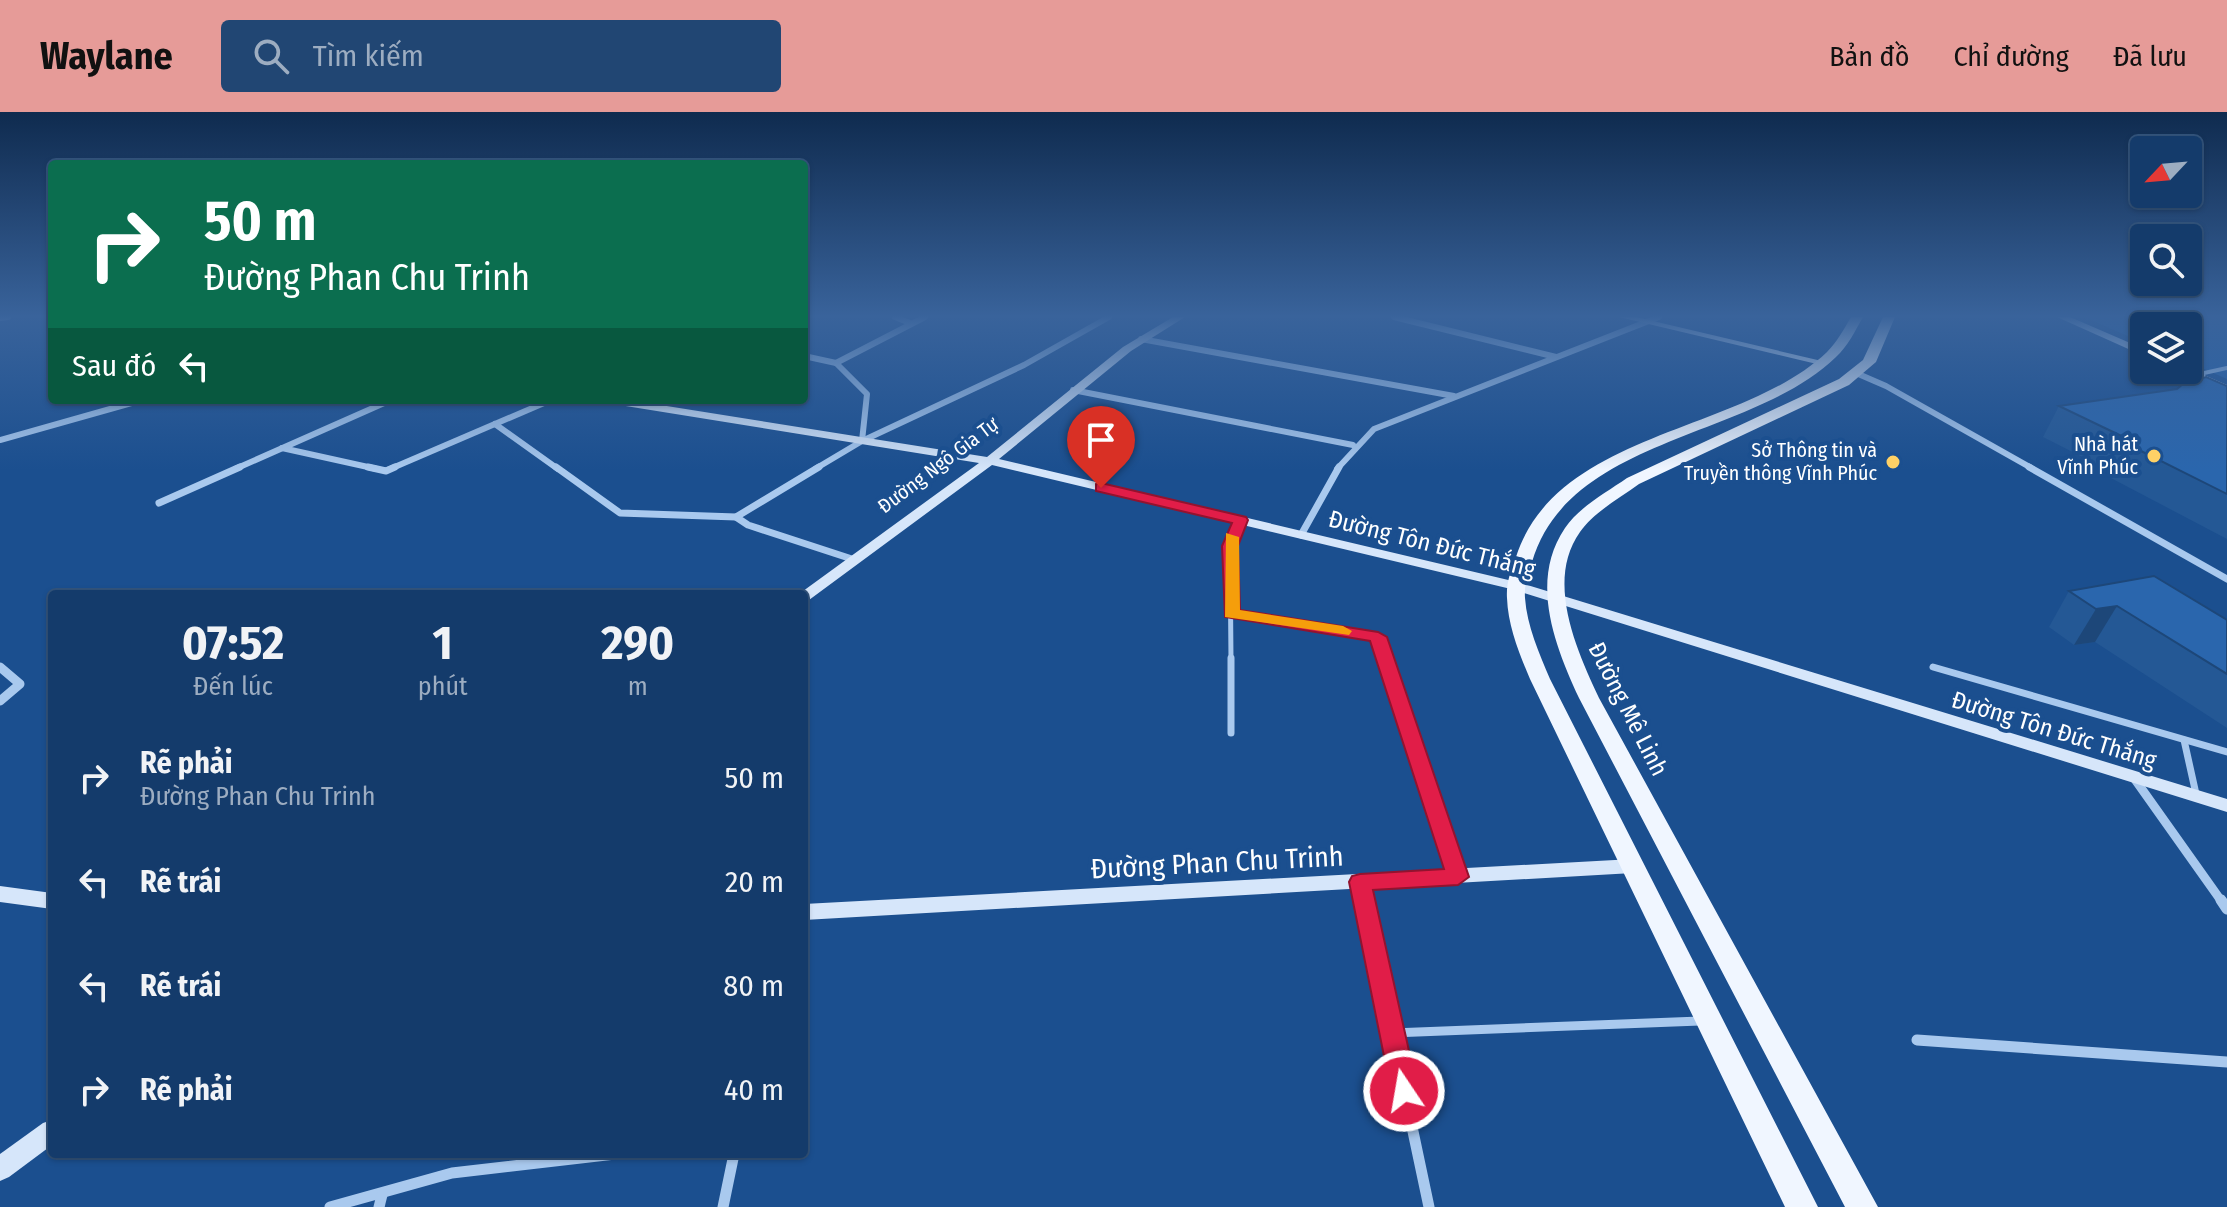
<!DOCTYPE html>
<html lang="vi">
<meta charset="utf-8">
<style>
:root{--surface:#143b6b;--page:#214673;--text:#f1f3f6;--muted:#9dadc1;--line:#33557e;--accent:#e69b98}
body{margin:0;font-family:"Fira Sans Condensed",sans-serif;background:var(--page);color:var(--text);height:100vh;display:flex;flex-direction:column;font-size:30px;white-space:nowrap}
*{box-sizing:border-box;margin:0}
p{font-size:26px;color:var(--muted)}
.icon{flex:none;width:44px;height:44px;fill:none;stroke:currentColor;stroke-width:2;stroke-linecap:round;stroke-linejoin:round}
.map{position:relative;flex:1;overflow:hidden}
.sheet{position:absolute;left:48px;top:478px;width:760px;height:568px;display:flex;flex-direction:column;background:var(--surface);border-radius:8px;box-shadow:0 2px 6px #0004,0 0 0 2px var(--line)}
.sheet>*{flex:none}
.top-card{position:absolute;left:48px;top:48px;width:760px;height:244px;border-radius:8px;box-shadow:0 2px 6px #0004,0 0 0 2px var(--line);background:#0b6e4f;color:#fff;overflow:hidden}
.needle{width:52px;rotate:244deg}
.buttons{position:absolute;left:2130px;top:24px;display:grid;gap:16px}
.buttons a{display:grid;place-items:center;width:72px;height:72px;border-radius:8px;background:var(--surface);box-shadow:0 2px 6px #0004,0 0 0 2px var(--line);font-size:40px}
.pin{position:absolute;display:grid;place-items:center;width:68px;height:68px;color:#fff;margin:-82px -34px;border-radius:50% 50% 50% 0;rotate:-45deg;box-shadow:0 0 8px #0007}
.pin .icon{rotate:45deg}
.me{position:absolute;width:88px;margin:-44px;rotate:348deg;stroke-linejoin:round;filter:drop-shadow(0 0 6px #0008)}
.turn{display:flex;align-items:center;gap:28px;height:168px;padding:0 24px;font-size:36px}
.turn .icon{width:104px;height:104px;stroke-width:2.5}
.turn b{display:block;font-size:56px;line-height:68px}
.then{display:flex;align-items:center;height:76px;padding:0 24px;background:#0003;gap:16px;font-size:30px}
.eta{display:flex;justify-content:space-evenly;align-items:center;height:136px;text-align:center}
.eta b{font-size:48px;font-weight:700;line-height:56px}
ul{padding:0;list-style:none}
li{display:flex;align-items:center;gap:24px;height:104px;padding:0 24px}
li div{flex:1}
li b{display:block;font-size:30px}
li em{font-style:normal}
header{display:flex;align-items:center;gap:48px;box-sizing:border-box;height:112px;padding:0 40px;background:var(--accent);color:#111}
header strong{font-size:38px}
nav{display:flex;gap:44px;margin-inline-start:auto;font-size:28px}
.search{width:560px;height:72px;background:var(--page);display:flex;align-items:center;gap:20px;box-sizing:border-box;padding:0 28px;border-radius:8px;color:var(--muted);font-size:30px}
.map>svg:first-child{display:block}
.green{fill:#2461a8}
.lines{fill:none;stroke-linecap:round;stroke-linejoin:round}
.lane-far3{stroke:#a9c9ee;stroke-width:4}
.lane-far2{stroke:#a9c9ee;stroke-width:5}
.lane-far1{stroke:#a9c9ee;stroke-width:7}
.lane{stroke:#a9c9ee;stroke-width:9}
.street-far3{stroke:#a9c9ee;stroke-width:6}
.street-far2{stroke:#a9c9ee;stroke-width:7}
.street-far1{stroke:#a9c9ee;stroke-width:9}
.street{stroke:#a9c9ee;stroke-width:11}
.secondary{fill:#d6e6fa;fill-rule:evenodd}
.primary{fill:#f0f6ff;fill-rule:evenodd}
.wall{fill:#245895}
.shaded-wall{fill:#1d4779}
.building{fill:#2a66ad;stroke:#1d4779;stroke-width:2}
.route{fill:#e11d48;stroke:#92132f;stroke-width:2}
.slow{fill:#f59e0b}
.poi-dot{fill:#ffd166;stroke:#1b4f8f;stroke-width:3}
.labels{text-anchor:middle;stroke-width:8;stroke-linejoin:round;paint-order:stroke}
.far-poi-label{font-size:20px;fill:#fff;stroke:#1b4f8f;text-anchor:end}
.far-street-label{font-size:20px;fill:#fff;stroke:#1b4f8f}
.street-label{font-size:24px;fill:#fff;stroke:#1b4f8f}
.near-street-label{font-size:28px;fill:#fff;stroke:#1b4f8f}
</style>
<header>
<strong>Waylane</strong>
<div class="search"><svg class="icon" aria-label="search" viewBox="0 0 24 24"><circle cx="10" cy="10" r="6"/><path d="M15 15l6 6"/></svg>Tìm kiếm</div>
<nav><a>Bản đồ</a><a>Chỉ đường</a><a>Đã lưu</a></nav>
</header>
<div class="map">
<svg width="2227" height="1095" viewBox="0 0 2227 1095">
<rect width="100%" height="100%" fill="#1b4f8f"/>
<polygon class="green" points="2084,205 2227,205 2227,267 2188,250 2188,214 2144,214 2144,231"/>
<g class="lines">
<polyline class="lane-far3" points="2195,263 2227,256"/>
<g class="lane-far2">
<polyline points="1231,502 1378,525 1386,548"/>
<polyline points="1231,548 1230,434 1240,408"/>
</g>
<g class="lane-far1">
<polyline points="1231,546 1231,621"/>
<polyline points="1385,546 1456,761"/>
<polyline points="1933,555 2227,640"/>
<polyline points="2184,628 2196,682"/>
</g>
<polyline class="lane" points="1392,921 1700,909"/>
<g class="street-far3">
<polyline points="895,205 910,211"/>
<polyline points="1394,205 1556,245"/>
<polyline points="0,206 8,205"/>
<polyline points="1141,227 1454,284"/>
<polyline points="804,244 836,251"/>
<polyline points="1856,261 1886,274 2033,357"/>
<polyline points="1073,278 1353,333"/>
<polyline points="495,312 558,357"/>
<polyline points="0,328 142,288"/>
<polyline points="862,329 867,282 836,251 925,205"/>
<polyline points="282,336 377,357"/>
<polyline points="235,357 391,288"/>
<polyline points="390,357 551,288"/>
<polyline points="815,357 862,329 1024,253 1109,205"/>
<polyline points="1337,357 1374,317 1659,205"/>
</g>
<g class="street-far2">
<polyline points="368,355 386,359 395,355"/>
<polyline points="556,355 620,401 736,405"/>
<polyline points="819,355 736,405 748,413 855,448"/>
<polyline points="2029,355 2227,467"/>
<polyline points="159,391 240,355"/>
<polyline points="1301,423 1339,355"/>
</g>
<g class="street-far1">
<polyline points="0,555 20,572 0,589"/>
<polyline points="2134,666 2222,790"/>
<polyline points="1360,770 1364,790"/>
</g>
<g class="street">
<polyline points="1364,788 1429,1095"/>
<polyline points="2221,788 2227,797"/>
<polyline points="1917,928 2227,950"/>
<polyline points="330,1095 452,1061 615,1042"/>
<polyline points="379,1095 382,1083"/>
<polyline points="723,1095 734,1042"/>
</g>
<g class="secondary">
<polygon points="1173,205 1185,205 1131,239 999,347 1521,471 2227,687 2227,700 1511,477 992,353 809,488 804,489 804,482 799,482 979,351 607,291 601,288 629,288 987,345 1123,235"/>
<polygon points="1619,205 1636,205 1826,250 1821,253"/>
<polygon points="2057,205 2070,205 2144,237 2144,244"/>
<polygon points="2188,256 2227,273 2227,280 2178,258"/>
<polygon points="1633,747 1640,749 1643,754 1640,759 1633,761 804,808 804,792"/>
<polygon points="0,774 52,781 52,797 0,790"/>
<polygon points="52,1008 52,1033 9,1065 0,1069 0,1042 43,1011"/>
</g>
<g class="primary">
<path d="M 1851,205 L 1863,205 C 1855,219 1848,234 1836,245 C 1752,327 1569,324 1532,450 C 1528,462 1524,473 1525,486 C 1527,514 1539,541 1550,567 L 1818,1095 L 1785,1095 L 1530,567 C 1519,541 1508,514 1507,486 C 1506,471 1511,458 1516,445 C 1556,319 1742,321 1827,240 C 1837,230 1844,217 1851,205 Z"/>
<path d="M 1883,205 L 1895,205 L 1876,250 L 1849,273 L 1639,372 C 1620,386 1594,400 1580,420 C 1545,469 1577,539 1599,586 L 1878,1095 L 1845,1095 L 1579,586 C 1555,534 1529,469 1565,416 C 1579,395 1607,380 1627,366 L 1839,267 L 1863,248 Z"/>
</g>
</g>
<g class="wall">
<polygon points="2196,268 2227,274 2227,427 2109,365 2112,360 2043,325 2059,294 2177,277"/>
<polygon points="2069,479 2227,508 2227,616 2095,530 2074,533 2049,515"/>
</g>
<polygon class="shaded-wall" points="2117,494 2095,530 2074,533 2096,497"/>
<g class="building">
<polygon points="2206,265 2227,274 2227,382 2127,332 2136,331 2059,294 2177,277 2190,266 2196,268"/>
<polygon points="2154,464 2227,508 2227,562 2117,494 2096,497 2069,479"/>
</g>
<linearGradient id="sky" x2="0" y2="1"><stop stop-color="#0f2b4f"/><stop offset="0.57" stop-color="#39639b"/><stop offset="1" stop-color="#39639b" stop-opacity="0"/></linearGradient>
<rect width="2227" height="358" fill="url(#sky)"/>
<polygon class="route" points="1101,371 1246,405 1248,408 1238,434 1240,498 1378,520 1387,525 1469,765 1458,773 1373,778 1418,979 1414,988 1404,991 1395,988 1391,979 1349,770 1352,764 1360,762 1444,757 1370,529 1225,505 1222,434 1232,411 1096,379 1096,372"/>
<polygon class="slow" points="1226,421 1239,425 1240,498 1343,514 1352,519 1349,523 1225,505"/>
<g class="poi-dot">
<circle cx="2154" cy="344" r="8"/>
<circle cx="1893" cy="350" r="8"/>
</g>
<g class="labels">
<g class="far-poi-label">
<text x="2138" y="339">Nhà hát<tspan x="2138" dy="23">Vĩnh Phúc</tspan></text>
<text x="1877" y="345">Sở Thông tin và<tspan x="1877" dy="23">Truyền thông Vĩnh Phúc</tspan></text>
</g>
<g class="far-street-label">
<text transform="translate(938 353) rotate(-37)" y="7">Đường Ngô Gia Tự</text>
</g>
<g class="street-label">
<text transform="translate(1432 432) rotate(14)" y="8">Đường Tôn Đức Thắng</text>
<text transform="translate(1628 597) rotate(63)" y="8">Đường Mê Linh</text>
<text transform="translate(2054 618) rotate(17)" y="8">Đường Tôn Đức Thắng</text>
</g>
<g class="near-street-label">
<text transform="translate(1217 750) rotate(-3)" y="10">Đường Phan Chu Trinh</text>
</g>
</g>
</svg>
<div class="buttons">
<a><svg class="needle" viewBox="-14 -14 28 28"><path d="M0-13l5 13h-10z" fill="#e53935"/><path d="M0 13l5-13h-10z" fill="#9dadc1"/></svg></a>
<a><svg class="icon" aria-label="search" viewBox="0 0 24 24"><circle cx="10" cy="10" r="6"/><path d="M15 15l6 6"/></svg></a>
<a><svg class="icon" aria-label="layers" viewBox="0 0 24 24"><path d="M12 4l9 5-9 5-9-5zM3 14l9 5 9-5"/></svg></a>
</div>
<div class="pin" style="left:1101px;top:376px;background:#d93025"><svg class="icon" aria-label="arrive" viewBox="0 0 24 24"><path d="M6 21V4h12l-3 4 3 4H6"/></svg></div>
<svg class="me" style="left:1404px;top:979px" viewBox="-20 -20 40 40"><circle r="17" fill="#e11d48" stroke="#fff" stroke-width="3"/><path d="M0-11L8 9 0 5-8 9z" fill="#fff"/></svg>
<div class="top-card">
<div class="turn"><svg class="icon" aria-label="right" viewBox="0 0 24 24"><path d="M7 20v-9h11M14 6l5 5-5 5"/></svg><div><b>50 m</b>Đường Phan Chu Trinh</div></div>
<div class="then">Sau đó<svg class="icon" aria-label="left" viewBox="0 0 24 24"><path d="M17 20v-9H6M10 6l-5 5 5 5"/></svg></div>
</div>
<section class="sheet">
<div class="eta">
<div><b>07:52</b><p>Đến lúc</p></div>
<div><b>1</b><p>phút</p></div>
<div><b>290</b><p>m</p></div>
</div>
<ul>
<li><svg class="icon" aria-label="right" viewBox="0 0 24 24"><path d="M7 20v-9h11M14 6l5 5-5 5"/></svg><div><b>Rẽ phải</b><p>Đường Phan Chu Trinh</p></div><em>50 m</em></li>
<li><svg class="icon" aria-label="left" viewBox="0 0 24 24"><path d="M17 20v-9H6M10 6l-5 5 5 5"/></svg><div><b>Rẽ trái</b></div><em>20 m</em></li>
<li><svg class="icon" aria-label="left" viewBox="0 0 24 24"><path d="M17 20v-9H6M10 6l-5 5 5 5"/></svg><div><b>Rẽ trái</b></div><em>80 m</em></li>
<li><svg class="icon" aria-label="right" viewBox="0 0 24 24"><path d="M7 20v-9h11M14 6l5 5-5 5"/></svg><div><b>Rẽ phải</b></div><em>40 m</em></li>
</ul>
</section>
</div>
